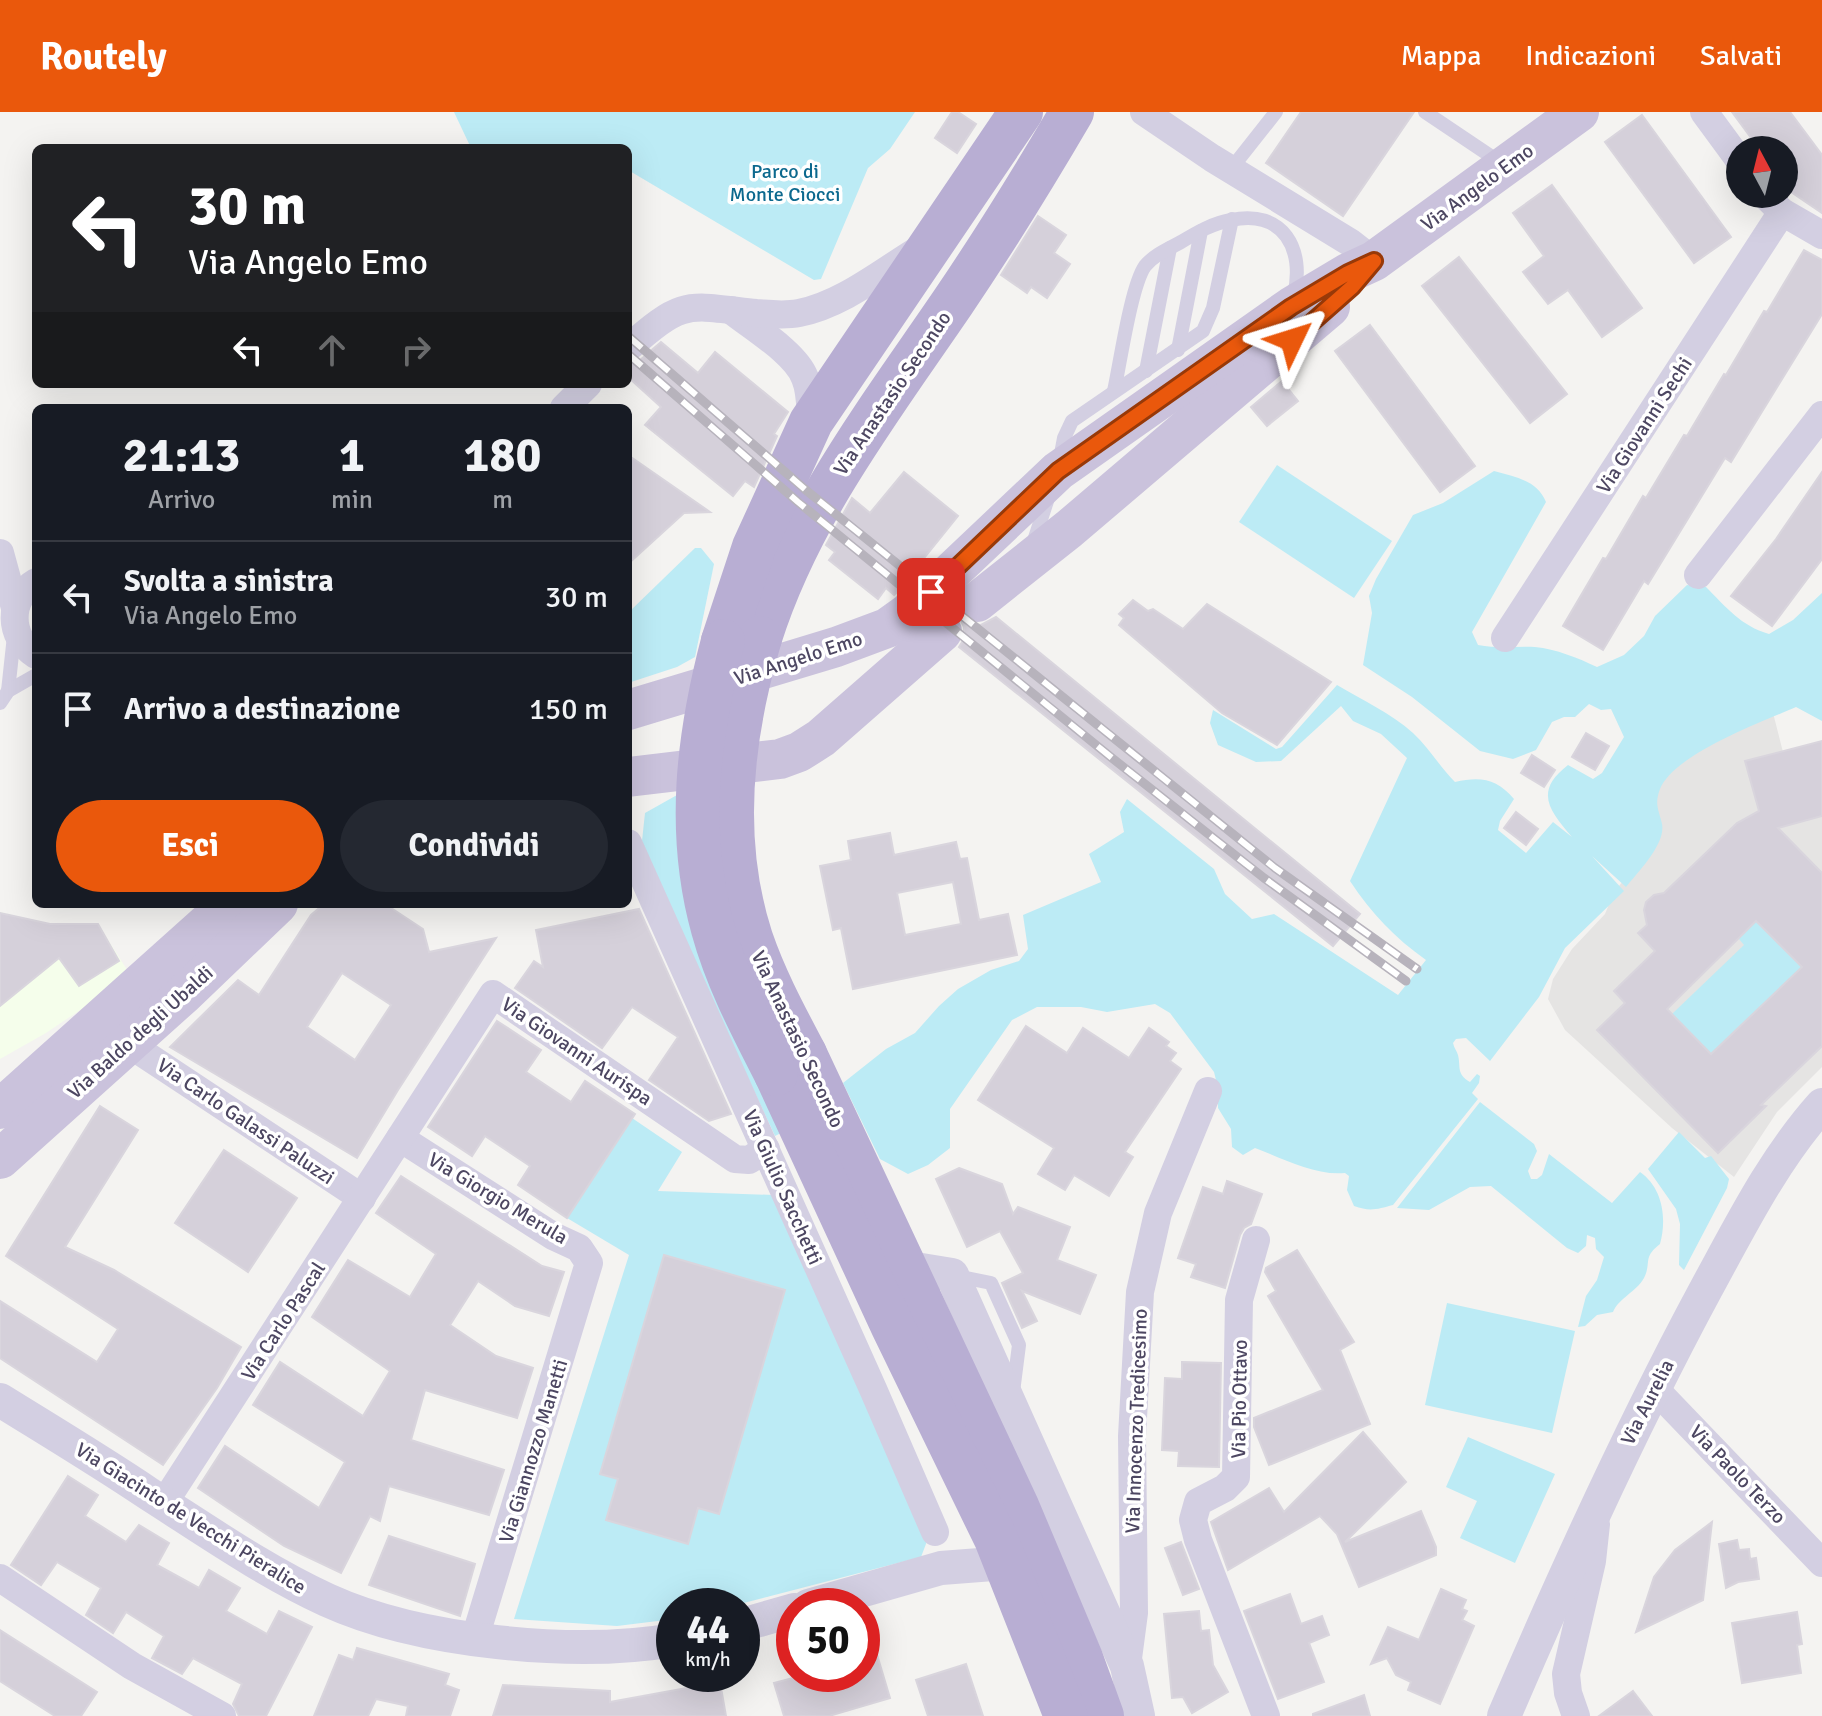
<!DOCTYPE html>
<html lang="it">
<style>
:root{--surface:#171b24;--page:#242831;--text:#f1f3f6;--muted:#9ea1a6;--line:#363941;--accent:#ea580c}
body{margin:0;font-family:Signika,sans-serif;background:var(--page);color:var(--text);height:100vh;display:flex;flex-direction:column;font-size:30px;white-space:nowrap}
*{box-sizing:border-box;margin:0}
p{font-size:26px;color:var(--muted)}
.icon{flex:none;width:44px;height:44px;fill:none;stroke:currentColor;stroke-width:2;stroke-linecap:round;stroke-linejoin:round}
.map{position:relative;flex:1;overflow:hidden}
.side{position:absolute;left:32px;top:292px;width:600px;height:504px;display:flex;flex-direction:column;background:var(--surface);border-radius:12px;box-shadow:0 8px 32px #0002}
.side>*{flex:none}
.guide{position:absolute;left:32px;top:32px;width:600px;height:244px;border-radius:12px;box-shadow:0 8px 32px #0002;background:#202124;color:#fff;overflow:hidden}
.needle{width:52px;rotate:353deg}
.controls{position:absolute;left:1726px;top:24px;display:grid;gap:16px}
.controls a{display:grid;place-items:center;width:72px;height:72px;border-radius:50%;background:var(--surface);box-shadow:0 8px 32px #0002;font-size:40px}
.speed{position:absolute;left:656px;top:1476px;display:flex;gap:16px;font-size:40px;font-weight:700;text-align:center}
.speed>*{display:grid;place-content:center;width:104px;height:104px;border-radius:50%;background:var(--surface);box-shadow:0 8px 32px #0002;line-height:1}
.speed small{font-size:20px;font-weight:400}
.speed .limit{border:12px solid #d22;background:#fff;color:#111}
.pin{position:absolute;display:grid;place-items:center;width:68px;height:68px;color:#fff;margin:-34px;border-radius:16px;box-shadow:0 4px 12px #0006}
.me{position:absolute;width:88px;margin:-44px;rotate:49deg;stroke-linejoin:round;filter:drop-shadow(0 0 6px #0008)}
.turn{display:flex;align-items:center;gap:28px;height:168px;padding:0 24px;font-size:36px}
.turn .icon{width:104px;height:104px;stroke-width:2.5}
.turn b{display:block;font-size:56px;line-height:68px}
.lanes{display:flex;align-items:center;height:76px;padding:0 24px;background:#0003;justify-content:center;gap:40px;direction:ltr}
.lanes .off{opacity:.35}
.eta{display:flex;justify-content:space-evenly;align-items:center;height:136px;text-align:center}
.eta b{font-size:48px;font-weight:700;line-height:56px}
.action{display:flex;gap:16px;margin-top:auto;padding:16px 24px}
.action a{flex:1;height:92px;border-radius:48px;background:var(--accent);color:#fff;font-size:32px;font-weight:700;line-height:92px;text-align:center}
.action a+a{background:var(--page);color:var(--text)}
ul{padding:0;list-style:none}
li{display:flex;align-items:center;gap:24px;height:112px;padding:0 24px;border-top:2px solid var(--line)}
li div{flex:1}
li b{display:block;font-size:30px}
li em{font-style:normal}
header{display:flex;align-items:center;gap:48px;box-sizing:border-box;height:112px;padding:0 40px;background:var(--accent);color:#fff}
header strong{font-size:38px}
nav{display:flex;gap:44px;margin-inline-start:auto;font-size:28px}
.map>svg:first-child{display:block}
.commercial{fill:#f5feeb}
.education{fill:#e5e4e3}
.green{fill:#bcebf5;fill-rule:evenodd}
.building{fill:#d5d0da;stroke:#d9d5dd;stroke-width:2;fill-rule:evenodd}
.lines{fill:none;stroke-linecap:round;stroke-linejoin:round}
.service{stroke:#d3cfe2;stroke-width:14}
.minor{stroke:#d3cfe2;stroke-width:28}
.tertiary{stroke:#d3cfe2;stroke-width:34}
.secondary{stroke:#cac2dc;stroke-width:40}
.primary{stroke:#b8aed3;stroke-width:44}
.rail-casing{stroke:#b7b3bc;stroke-width:9}
.rail{stroke:#fff;stroke-width:6;stroke-dasharray:18;stroke-linecap:butt}
.primary-bridge{stroke:#b8aed3;stroke-width:44}
.route-casing{stroke:#983908;stroke-width:20}
.route{stroke:#ea580c;stroke-width:14}
.labels{text-anchor:middle;stroke-width:7;stroke-linejoin:round;paint-order:stroke}
.park-label{font-size:20px;fill:#0c698e;stroke:#fff}
.street-label{font-size:20px;fill:#4d4762;stroke:#fff}
</style>
<header>
<strong>Routely</strong>
<nav><a>Mappa</a><a>Indicazioni</a><a>Salvati</a></nav>
</header>
<div class="map">
<svg width="1822" height="1604" viewBox="0 0 1822 1604">
<rect width="100%" height="100%" fill="#f4f3f1"/>
<polygon class="commercial" points="0,800 50,812 98,812 131,864 46,921 0,947"/>
<polygon class="education" points="1771,593 1799,703 1822,698 1822,955 1777,1000 1734,1065 1672,1016 1565,918 1548,887 1553,867 1572,837 1605,802 1614,780 1653,733 1651,689 1668,659"/>
<g class="green">
<polygon points="454,0 915,0 890,37 868,56 821,167 814,168 628,58 628,36 471,36"/>
<polygon points="1277,353 1392,429 1354,486 1239,410"/>
<path d="M 1494,359 C 1515,365 1537,368 1546,390 L 1472,520 L 1478,533 C 1499,537 1515,534 1535,535 C 1556,537 1578,546 1597,555 L 1624,543 L 1644,524 L 1655,504 L 1687,473 L 1706,475 C 1726,495 1741,514 1769,522 L 1793,508 L 1822,481 L 1822,609 L 1796,595 C 1762,610 1674,642 1660,677 C 1654,693 1659,698 1662,712 C 1666,732 1637,761 1626,775 L 1592,744 L 1624,779 L 1565,836 L 1539,885 L 1490,949 L 1466,926 L 1456,927 L 1453,931 C 1454,936 1457,939 1458,943 C 1461,955 1456,962 1470,970 L 1477,962 L 1480,964 L 1479,971 L 1472,981 L 1478,987 L 1393,1093 C 1378,1097 1370,1100 1354,1094 L 1347,1078 L 1349,1064 L 1345,1061 C 1315,1064 1282,1046 1255,1036 L 1243,1043 L 1232,1035 L 1231,1017 L 1218,996 L 1218,976 L 1214,960 L 1170,901 L 1155,892 L 1107,900 L 1081,895 L 1037,895 L 1012,908 L 950,997 L 950,1036 L 928,1053 L 908,1062 L 880,1047 L 843,971 L 886,937 L 915,921 L 939,894 L 958,877 L 991,858 L 1019,849 L 1028,837 L 1023,803 L 1101,770 L 1089,742 L 1124,720 L 1120,700 L 1127,687 L 1214,757 L 1225,782 L 1252,807 L 1274,802 L 1398,883 L 1426,848 C 1395,826 1371,801 1350,769 L 1407,646 L 1381,622 L 1353,609 L 1341,594 L 1281,649 L 1256,650 L 1218,633 L 1210,611 L 1213,598 L 1276,637 L 1282,635 L 1337,573 C 1362,588 1391,601 1413,621 C 1429,636 1440,655 1455,670 C 1481,664 1497,667 1514,687 L 1500,709 L 1498,718 L 1526,741 L 1553,710 L 1572,725 C 1550,699 1533,680 1568,653 L 1593,667 L 1602,661 L 1624,625 L 1611,597 L 1601,598 L 1589,592 L 1575,605 L 1564,605 L 1552,610 L 1536,638 L 1513,647 L 1480,639 L 1412,585 L 1363,553 L 1372,501 L 1369,484 L 1376,467 L 1413,403 L 1443,391 Z"/>
<polygon points="695,436 701,436 714,452 695,545 677,555 628,571 628,501"/>
<polygon points="677,683 783,1020 775,1024 660,777 642,729 645,701"/>
<polygon points="1756,809 1819,873 1787,869 1730,923 1730,961 1672,902 1744,833 1739,827"/>
<path d="M 1480,990 L 1534,1032 L 1537,1039 L 1528,1059 L 1531,1067 L 1537,1067 L 1542,1063 L 1549,1042 L 1612,1091 L 1640,1060 C 1663,1076 1667,1107 1660,1132 C 1642,1146 1652,1150 1644,1166 C 1636,1180 1619,1186 1613,1200 L 1597,1203 L 1585,1214 L 1578,1215 L 1586,1184 L 1597,1168 L 1604,1145 L 1596,1137 L 1595,1126 L 1587,1123 L 1586,1134 L 1578,1141 L 1567,1136 L 1491,1074 L 1470,1075 L 1429,1098 L 1397,1096 Z"/>
<path d="M 632,1006 L 682,1040 L 658,1079 L 774,1083 L 929,1424 L 921,1445 L 732,1494 L 674,1494 L 674,1507 L 617,1514 L 514,1507 L 629,1143 L 567,1106 ZM 664,1143 L 784,1178 L 719,1402 L 698,1396 L 687,1432 L 606,1408 L 618,1367 L 600,1361 Z"/>
<polygon points="1679,1020 1705,1046 1711,1044 1729,1067 1727,1076 1684,1158 1679,1153 1680,1112 1676,1097 1648,1057"/>
<polygon points="1447,1191 1575,1219 1552,1321 1425,1293"/>
<polygon points="1468,1325 1555,1362 1515,1451 1460,1426 1477,1389 1446,1375"/>
</g>
<g class="building">
<polygon points="952,0 958,0 976,12 957,41 935,26"/>
<polygon points="1301,0 1414,0 1343,104 1266,51"/>
<polygon points="1732,0 1790,0 1822,43 1822,101 1791,80 1784,71 1784,38 1760,38"/>
<polygon points="1642,3 1731,125 1694,151 1605,30"/>
<polygon points="1552,73 1642,196 1602,225 1568,178 1548,192 1523,160 1544,144 1513,101"/>
<polygon points="1038,104 1066,123 1054,141 1070,152 1047,186 1031,175 1027,181 1001,163"/>
<polygon points="1804,138 1822,148 1822,202 1731,350 1725,346 1648,472 1644,469 1603,538 1563,514 1603,446 1606,447 1643,384 1646,386 1684,323 1687,324 1724,262 1726,263 1764,199 1767,200"/>
<polygon points="1459,145 1567,282 1530,311 1422,174"/>
<polygon points="1370,213 1475,354 1440,380 1335,239"/>
<polygon points="661,230 698,261 715,240 788,300 774,322 777,324 754,375 745,369 733,384 645,313 661,295 628,265 628,253 639,249"/>
<polygon points="1282,269 1298,289 1267,314 1251,295"/>
<polygon points="628,343 710,400 684,401 628,452"/>
<polygon points="904,360 958,404 924,446 929,450 894,483 886,476 878,487 829,448 835,440 826,433 852,386 870,401"/>
<polygon points="1822,360 1822,447 1772,514 1731,484 1776,427"/>
<polygon points="955,488 959,504 969,512 981,513 996,505 1360,802 1333,834 959,535 964,527 964,515 959,504 945,498"/>
<polygon points="1133,488 1148,499 1153,497 1183,517 1207,492 1331,570 1277,633 1222,601 1119,513 1124,506 1119,502"/>
<polygon points="1586,621 1609,634 1595,658 1572,645"/>
<path d="M 1822,629 L 1822,704 L 1778,716 L 1822,761 L 1822,934 L 1761,993 L 1766,994 L 1718,1041 L 1597,918 L 1625,891 L 1614,879 L 1655,839 L 1638,821 L 1647,813 L 1644,798 L 1646,790 L 1654,783 L 1664,781 L 1737,711 L 1759,699 L 1745,649 ZM 1756,809 L 1802,855 L 1711,942 L 1667,897 Z"/>
<polygon points="1532,643 1555,658 1544,675 1521,661"/>
<polygon points="1516,700 1538,717 1526,733 1504,716"/>
<path d="M 890,721 L 894,743 L 956,730 L 960,747 L 967,746 L 979,808 L 1008,802 L 1017,843 L 853,877 L 841,816 L 833,818 L 820,754 L 851,748 L 848,729 ZM 953,770 L 961,812 L 905,823 L 897,781 Z"/>
<path d="M 324,792 L 385,792 L 423,817 L 429,840 L 496,826 L 398,978 L 357,1046 L 170,935 L 238,868 L 259,883 L 311,803 ZM 342,861 L 391,893 L 355,948 L 307,915 Z"/>
<polygon points="639,797 731,1002 709,1009 649,968 678,925 632,895 602,936 515,876 534,849 543,855 536,818"/>
<polygon points="0,801 50,812 98,812 119,849 79,874 59,846 0,894"/>
<polygon points="497,909 541,938 526,960 571,990 585,969 635,1002 567,1106 518,1073 530,1054 485,1024 472,1044 428,1015"/>
<polygon points="1026,914 1067,941 1083,916 1129,946 1149,916 1169,930 1166,934 1176,941 1170,949 1181,957 1125,1040 1133,1045 1109,1084 1074,1063 1065,1078 1038,1062 1054,1036 978,988"/>
<polygon points="100,994 138,1018 65,1135 114,1158 241,1235 217,1276 163,1353 0,1246 0,1189 97,1250 118,1217 6,1144"/>
<polygon points="224,1038 297,1086 248,1160 175,1111"/>
<polygon points="959,1056 1002,1072 1013,1102 1018,1095 1070,1115 1057,1148 1096,1163 1080,1202 1022,1179 1037,1209 1022,1216 1002,1171 1023,1161 1000,1119 967,1135 936,1067"/>
<polygon points="401,1064 542,1154 564,1160 549,1204 515,1194 478,1169 450,1213 496,1244 533,1256 517,1306 425,1278 411,1328 504,1358 489,1403 389,1374 380,1409 370,1404 341,1461 284,1434 198,1376 225,1334 319,1396 345,1350 253,1293 280,1250 363,1304 390,1259 312,1205 348,1148 410,1185 436,1142 376,1101"/>
<polygon points="1227,1069 1262,1082 1251,1112 1244,1116 1240,1123 1225,1176 1191,1165 1196,1152 1178,1146 1203,1075 1223,1082"/>
<polygon points="1297,1138 1354,1230 1340,1238 1370,1312 1269,1353 1254,1315 1254,1306 1323,1278 1268,1184 1276,1179 1265,1160 1266,1156"/>
<polygon points="664,1143 785,1178 719,1402 698,1396 688,1432 606,1408 618,1367 600,1362"/>
<polygon points="1182,1250 1221,1251 1219,1355 1178,1354 1179,1339 1162,1338 1165,1266 1182,1267"/>
<polygon points="1363,1320 1406,1370 1345,1430 1421,1399 1436,1435 1436,1443 1359,1475 1337,1422 1320,1404 1228,1458 1211,1410 1269,1376 1284,1400"/>
<polygon points="68,1364 98,1383 85,1404 126,1430 139,1413 169,1431 157,1453 199,1476 209,1458 240,1476 226,1499 267,1522 279,1499 312,1515 266,1604 239,1604 233,1592 242,1572 193,1546 182,1562 152,1546 164,1524 126,1500 113,1521 86,1503 101,1476 57,1450 41,1473 11,1453"/>
<polygon points="1712,1410 1703,1488 1636,1520 1654,1465 1675,1438"/>
<polygon points="389,1424 475,1452 460,1504 369,1473"/>
<polygon points="1737,1428 1739,1438 1749,1437 1750,1447 1756,1446 1759,1467 1738,1470 1726,1476 1719,1432"/>
<polygon points="1181,1430 1199,1477 1183,1483 1165,1436"/>
<polygon points="1441,1477 1466,1488 1462,1497 1467,1499 1462,1508 1474,1514 1440,1592 1408,1578 1411,1570 1396,1563 1387,1546 1371,1552 1388,1515 1419,1528"/>
<polygon points="1290,1482 1301,1512 1322,1504 1329,1523 1309,1531 1324,1570 1278,1587 1244,1499"/>
<polygon points="1199,1499 1201,1519 1209,1518 1213,1553 1228,1580 1192,1601 1183,1585 1172,1586 1164,1502"/>
<polygon points="1797,1500 1802,1532 1797,1533 1801,1561 1742,1571 1732,1511"/>
<polygon points="867,1509 890,1586 829,1604 784,1604 774,1571 793,1566 792,1562 862,1562 862,1510"/>
<polygon points="0,1518 97,1580 81,1604 55,1604 0,1569"/>
<polygon points="357,1536 449,1562 445,1573 459,1578 450,1604 406,1604 408,1594 376,1587 368,1604 314,1604 339,1543 353,1548"/>
<polygon points="966,1552 983,1604 928,1604 916,1568"/>
<polygon points="720,1570 726,1604 493,1604 503,1573 610,1579 610,1590"/>
<polygon points="1633,1579 1652,1604 1599,1604"/>
<polygon points="1364,1583 1370,1604 1313,1604 1313,1602"/>
</g>
<g class="lines">
<g class="service">
<polyline points="1425,0 1501,51"/>
<polyline points="1231,57 1276,0"/>
<polyline points="1178,238 1201,119"/>
<polyline points="1146,259 1170,136"/>
<path d="M 1114,279 C 1120,252 1131,174 1145,154 C 1154,143 1168,137 1181,130 C 1196,121 1213,111 1231,108 C 1284,97 1305,138 1294,183"/>
<polyline points="1060,347 1064,326 1072,309 1203,219 1213,196 1232,107"/>
<polyline points="1032,435 1048,386"/>
<polyline points="8,579 14,524"/>
<polyline points="0,591 8,579 36,563"/>
<polyline points="956,1164 991,1171 1019,1233 1013,1280"/>
</g>
<g class="minor">
<polyline points="1144,0 1212,46 1351,131 1374,149"/>
<polyline points="1704,0 1740,49"/>
<polyline points="1764,82 1782,100 1822,123"/>
<path d="M 731,198 C 752,215 796,241 805,266 C 811,280 810,295 811,310"/>
<path d="M 628,236 C 684,187 685,193 756,201 C 770,202 784,204 799,201 C 844,192 884,158 923,135"/>
<polyline points="564,296 588,272"/>
<polyline points="0,441 15,496"/>
<polyline points="1698,463 1822,303"/>
<path d="M 36,470 C 7,487 8,525 36,543"/>
<polyline points="1505,526 1782,100"/>
<polyline points="628,731 873,1277 935,1420"/>
<polyline points="129,932 362,1086"/>
<polyline points="400,1026 553,1124 579,1136 589,1151 475,1526"/>
<polyline points="1256,1128 1239,1188 1236,1365 1225,1376 1198,1390 1193,1408 1198,1428 1266,1604"/>
<polyline points="1653,1275 1822,1451"/>
<polyline points="164,1391 493,882 735,1047 749,1048 766,1037"/>
<polyline points="0,1466 132,1554 222,1604"/>
<polyline points="1127,1554 1134,1501 1132,1324 1140,1180 1158,1101 1208,979"/>
<polyline points="1576,1604 1568,1581 1566,1562 1592,1449 1596,1412"/>
</g>
<g class="tertiary">
<polyline points="903,1155 952,1163 1127,1554 1138,1604"/>
<path d="M 0,1288 C 50,1319 100,1349 149,1382 C 207,1419 264,1459 327,1488 C 419,1530 574,1545 674,1528"/>
<polyline points="808,1494 941,1456 1006,1451"/>
<polyline points="742,1513 794,1498"/>
<path d="M 1504,1604 C 1566,1459 1631,1316 1706,1177 C 1741,1113 1773,1048 1822,993"/>
</g>
<g class="secondary">
<polyline points="977,490 1069,417 1330,195"/>
<polyline points="628,598 836,535 887,516 908,501 1058,359 1291,195 1348,161 1374,149 1579,0"/>
<polyline points="628,665 780,647 799,640 821,626 942,520"/>
<polyline points="0,997 229,792"/>
<polyline points="0,1047 184,882 278,792"/>
</g>
<g class="primary">
<path d="M 760,526 C 799,402 880,297 953,190 C 995,128 1034,65 1072,0"/>
<polyline points="723,529 754,435 811,310 1021,0"/>
<polyline points="805,942 1017,1394 1081,1546 1102,1604"/>
<polyline points="776,962 893,1215 996,1427 1066,1604"/>
</g>
<defs>
<g id="rail">
<polyline points="628,224 807,379 1275,756 1417,857"/>
<polyline points="628,242 798,390 1112,646 1264,766 1406,869"/>
</g>
</defs>
<use href="#rail" class="rail-casing"/>
<use href="#rail" class="rail"/>
<g class="primary-bridge">
<path d="M 760,526 C 731,623 719,728 751,826 C 765,867 785,904 805,942"/>
<path d="M 723,529 C 698,624 686,720 713,817 C 727,868 752,915 776,962"/>
</g>
</g>
<g class="lines">
<defs>
<polyline id="route" points="931,480 1058,359 1291,195 1348,161 1374,149 1352,175 1292,228"/>
</defs>
<use href="#route" class="route-casing"/>
<use href="#route" class="route"/>
</g>
<g class="labels">
<g class="park-label">
<text x="785" y="66">Parco di<tspan x="785" dy="23">Monte Ciocci</tspan></text>
</g>
<g class="street-label">
<text transform="translate(1477 75) rotate(-36)" y="7">Via Angelo Emo</text>
<text transform="translate(892 281) rotate(-56)" y="7">Via Anastasio Secondo</text>
<text transform="translate(1644 313) rotate(-57)" y="7">Via Giovanni Sechi</text>
<text transform="translate(798 546) rotate(-18)" y="7">Via Angelo Emo</text>
<text transform="translate(140 920) rotate(-42)" y="7">Via Baldo degli Ubaldi</text>
<text transform="translate(798 927) rotate(65)" y="7">Via Anastasio Secondo</text>
<text transform="translate(577 939) rotate(34)" y="7">Via Giovanni Aurispa</text>
<text transform="translate(246 1009) rotate(34)" y="7">Via Carlo Galassi Paluzzi</text>
<text transform="translate(783 1075) rotate(66)" y="7">Via Giulio Sacchetti</text>
<text transform="translate(498 1086) rotate(31)" y="7">Via Giorgio Merula</text>
<text transform="translate(283 1209) rotate(-57)" y="7">Via Carlo Pascal</text>
<text transform="translate(1239 1287) rotate(-89)" y="7">Via Pio Ottavo</text>
<text transform="translate(1647 1290) rotate(-63)" y="7">Via Aurelia</text>
<text transform="translate(1136 1309) rotate(-88)" y="7">Via Innocenzo Tredicesimo</text>
<text transform="translate(533 1339) rotate(-73)" y="7">Via Giannozzo Manetti</text>
<text transform="translate(1738 1362) rotate(46)" y="7">Via Paolo Terzo</text>
<text transform="translate(191 1406) rotate(32)" y="7">Via Giacinto de Vecchi Pieralice</text>
</g>
</g>
</svg>
<div class="controls">
<a><svg class="needle" viewBox="-14 -14 28 28"><path d="M0-13l5 13h-10z" fill="#e53935"/><path d="M0 13l5-13h-10z" fill="#9ea1a6"/></svg></a>
</div>
<div class="speed"><div>44<small>km/h</small></div><div class="limit">50</div></div>
<div class="pin" style="left:931px;top:480px;background:#d93025"><svg class="icon" aria-label="arrive" viewBox="0 0 24 24"><path d="M6 21V4h12l-3 4 3 4H6"/></svg></div>
<svg class="me" style="left:1292px;top:228px" viewBox="-20 -20 40 40"><path d="M0-17L14 15 0 8-14 15z" fill="#ea580c" stroke="#fff" stroke-width="4"/></svg>
<div class="guide">
<div class="turn"><svg class="icon" aria-label="left" viewBox="0 0 24 24"><path d="M17 20v-9H6M10 6l-5 5 5 5"/></svg><div><b>30 m</b>Via Angelo Emo</div></div>
<div class="lanes"><svg class="icon" aria-label="left" viewBox="0 0 24 24"><path d="M17 20v-9H6M10 6l-5 5 5 5"/></svg><svg class="icon off" aria-label="ahead" viewBox="0 0 24 24"><path d="M12 20V5M6 11l6-6 6 6"/></svg><svg class="icon off" aria-label="right" viewBox="0 0 24 24"><path d="M7 20v-9h11M14 6l5 5-5 5"/></svg></div>
</div>
<section class="side">
<div class="eta">
<div><b>21:13</b><p>Arrivo</p></div>
<div><b>1</b><p>min</p></div>
<div><b>180</b><p>m</p></div>
</div>
<ul>
<li><svg class="icon" aria-label="left" viewBox="0 0 24 24"><path d="M17 20v-9H6M10 6l-5 5 5 5"/></svg><div><b>Svolta a sinistra</b><p>Via Angelo Emo</p></div><em>30 m</em></li>
<li><svg class="icon" aria-label="arrive" viewBox="0 0 24 24"><path d="M6 21V4h12l-3 4 3 4H6"/></svg><div><b>Arrivo a destinazione</b></div><em>150 m</em></li>
</ul>
<div class="action"><a>Esci</a><a>Condividi</a></div>
</section>
</div>
